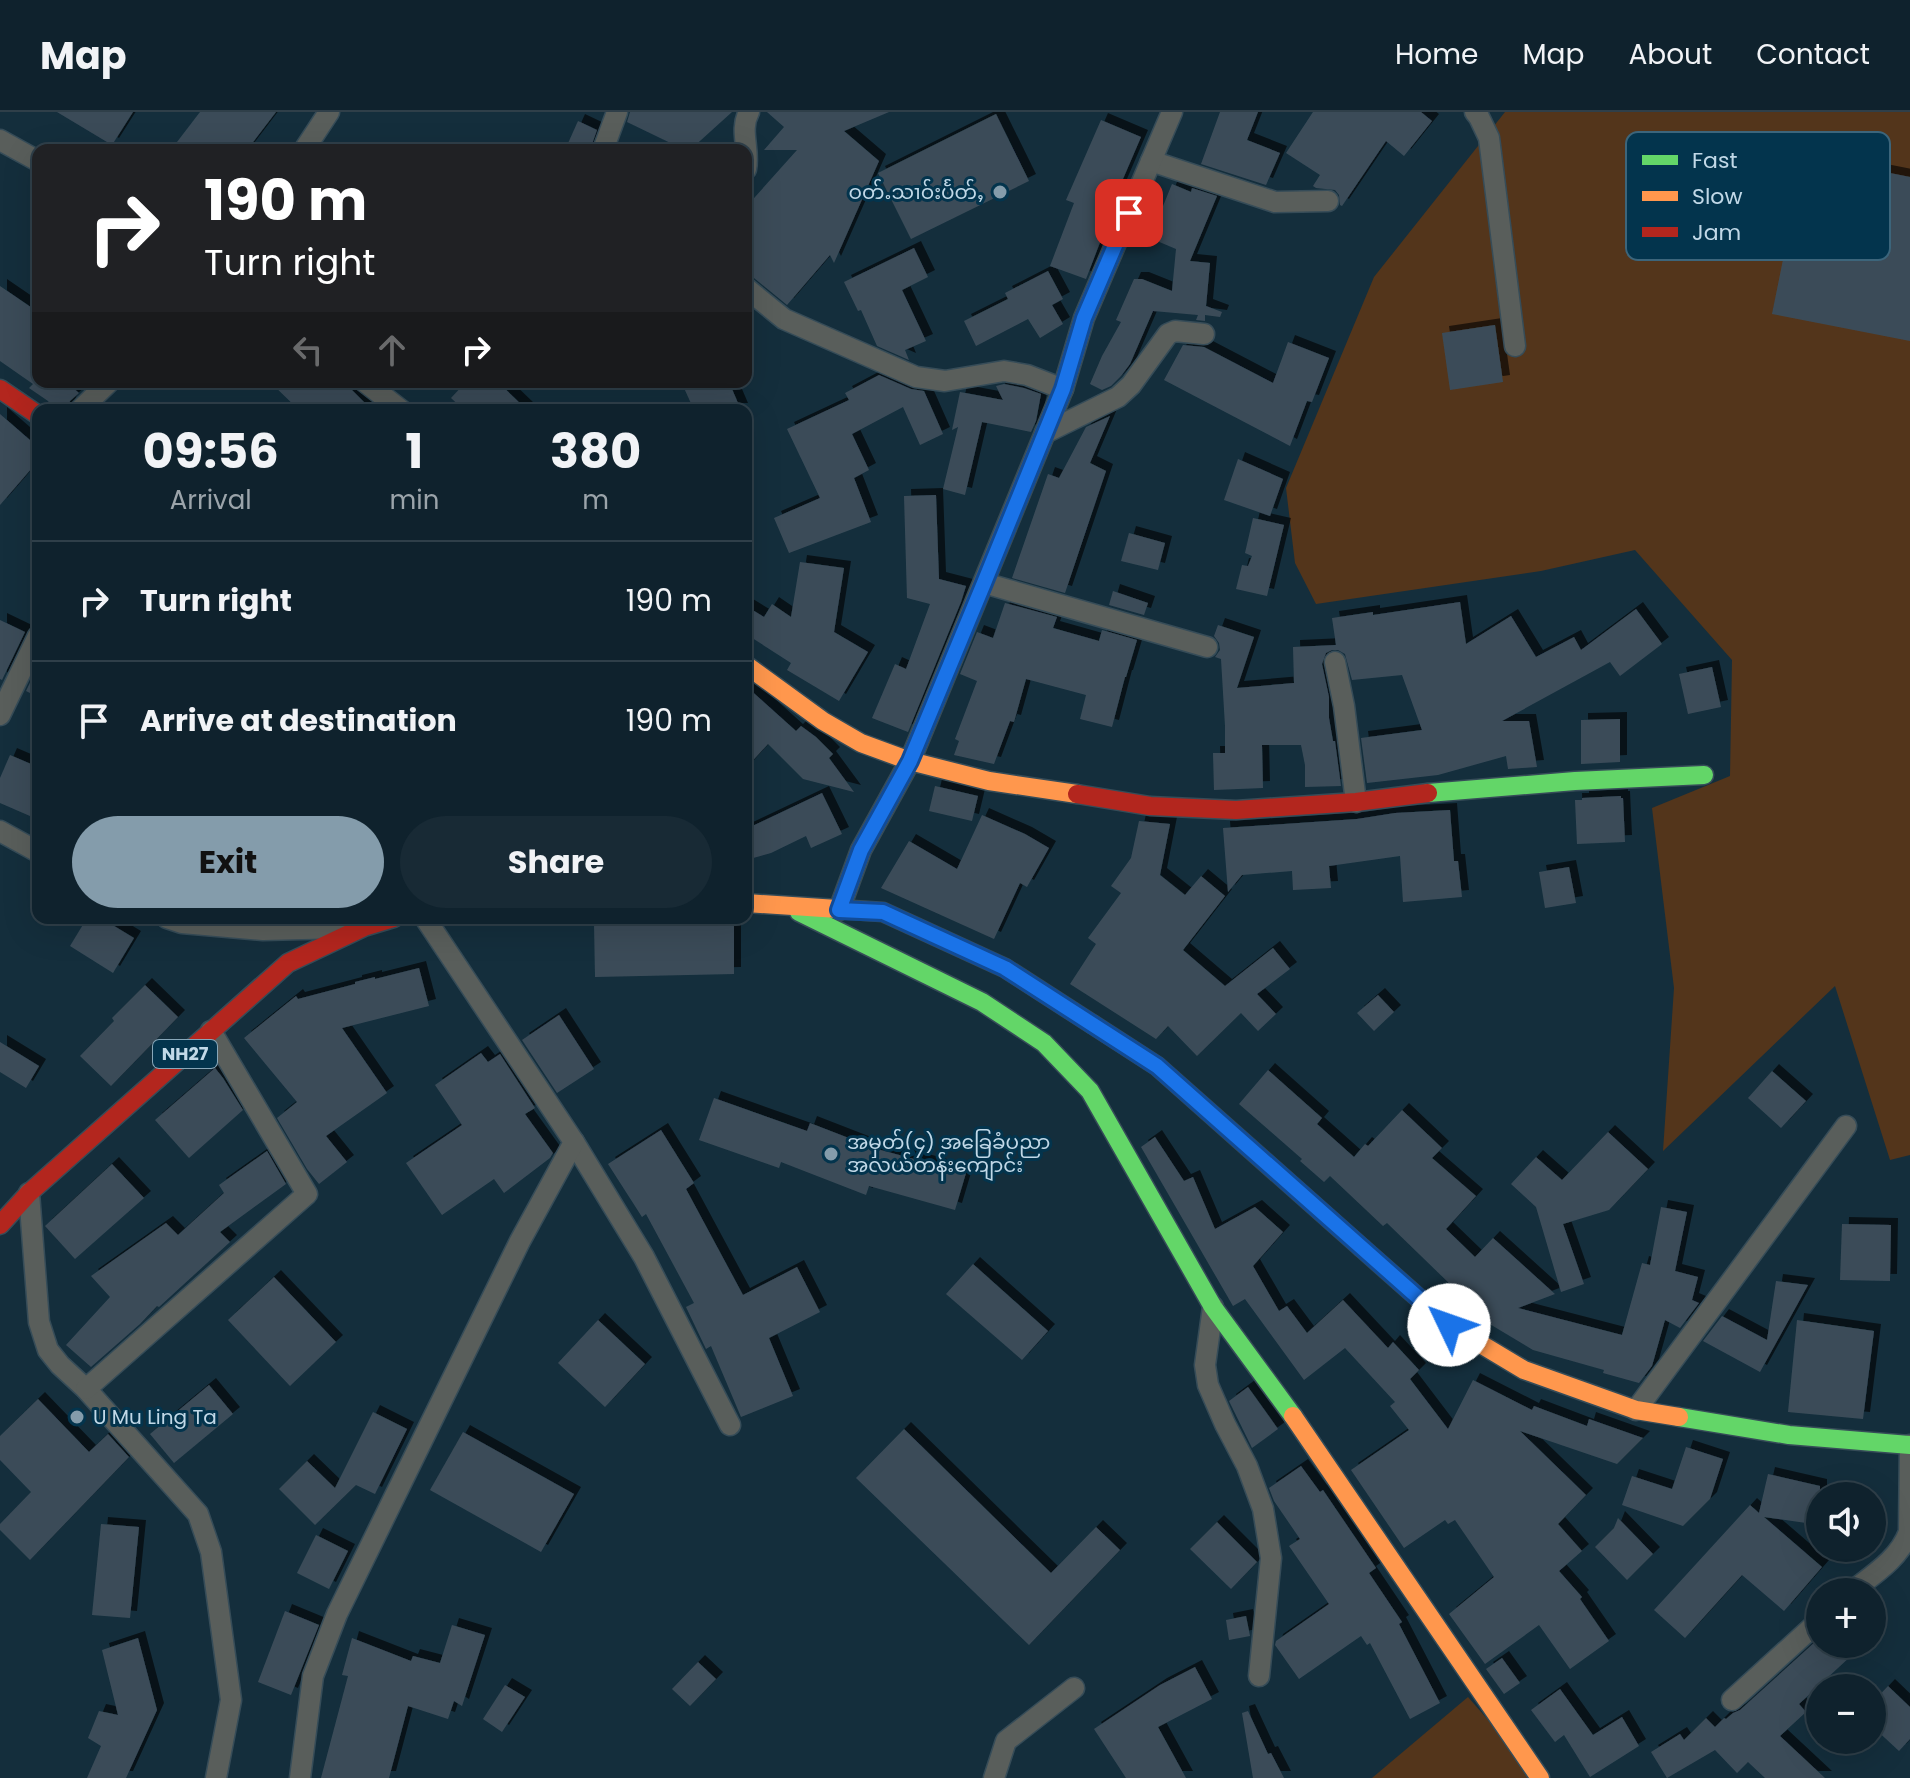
<!DOCTYPE html>
<meta charset="utf-8">
<style>
:root{--surface:#0f222d;--page:#182a35;--text:#f1f3f6;--muted:#9ba4aa;--line:#2f3f49;--accent:#849cab}
body{margin:0;font-family:Poppins,"Noto Sans Myanmar",sans-serif;background:var(--page);color:var(--text);height:100vh;display:flex;flex-direction:column;font-size:30px;white-space:nowrap}
*{box-sizing:border-box;margin:0}
p{font-size:26px;color:var(--muted)}
.icon{flex:none;width:44px;height:44px;fill:none;stroke:currentColor;stroke-width:2;stroke-linecap:round;stroke-linejoin:round}
.map{position:relative;flex:1;overflow:hidden}
.side{position:absolute;left:32px;top:292px;width:720px;height:520px;display:flex;flex-direction:column;background:var(--surface);border-radius:16px;box-shadow:0 8px 32px #0002,0 0 0 2px var(--line)}
.side>*{flex:none}
.top-card{position:absolute;left:32px;top:32px;width:720px;height:244px;border-radius:16px;box-shadow:0 8px 32px #0002,0 0 0 2px var(--line);background:#202124;color:#fff;overflow:hidden}
.fabs{position:absolute;left:1806px;top:1370px;display:grid;gap:16px}
.fabs a{display:grid;place-items:center;width:80px;height:80px;border-radius:50%;background:var(--surface);box-shadow:0 8px 32px #0002,0 0 0 2px var(--line);font-size:40px}
.pin{position:absolute;display:grid;place-items:center;width:68px;height:68px;color:#fff;margin:-34px;border-radius:16px;box-shadow:0 4px 12px #0006}
.me{position:absolute;width:88px;margin:-44px;rotate:312deg;stroke-linejoin:round;filter:drop-shadow(0 0 6px #0008)}
.turn{display:flex;align-items:center;gap:28px;height:168px;padding:0 40px;font-size:36px}
.turn .icon{width:104px;height:104px;stroke-width:2.5}
.turn b{display:block;font-size:56px;line-height:68px}
.lanes{display:flex;align-items:center;height:76px;padding:0 40px;background:#0003;justify-content:center;gap:40px;direction:ltr}
.lanes .off{opacity:.35}
.eta{display:flex;justify-content:space-evenly;align-items:center;height:136px;text-align:center}
.eta b{font-size:48px;font-weight:700;line-height:56px}
.button{display:flex;gap:16px;margin-top:auto;padding:16px 40px}
.button a{flex:1;height:92px;border-radius:48px;background:var(--accent);color:#111;font-size:32px;font-weight:700;line-height:92px;text-align:center}
.button a+a{background:var(--page);color:var(--text)}
ul{padding:0;list-style:none}
li{display:flex;align-items:center;gap:24px;height:120px;padding:0 40px;border-top:2px solid var(--line)}
li div{flex:1}
li b{display:block;font-size:30px}
li em{font-style:normal}
header{display:flex;align-items:center;gap:48px;box-sizing:border-box;height:112px;padding:0 40px;background:var(--surface);border-bottom:2px solid var(--line)}
header strong{font-size:38px}
nav{display:flex;gap:44px;margin-inline-start:auto;font-size:28px}
.map>svg:first-child{display:block}
.green{fill:#53351b}
.building{fill:#3b4c59;filter:url(#shadow)}
.lines{fill:none;stroke-linecap:round;stroke-linejoin:round}
.street-casing{stroke:#364c58;stroke-width:23}
.fast-casing{stroke:#364c58;stroke-width:21}
.slow-casing{stroke:#364c58;stroke-width:21}
.jam-casing{stroke:#364c58;stroke-width:21}
.street{stroke:#595e5b;stroke-width:20}
.fast{stroke:#63d668;stroke-width:18}
.slow{stroke:#ff974d;stroke-width:18}
.jam{stroke:#b3261e;stroke-width:18}
.route-casing{stroke:#114b97;stroke-width:20}
.route{stroke:#1a73e8;stroke-width:14}
.poi-dot{fill:#849cab;stroke:#03344d;stroke-width:3}
.labels{text-anchor:middle;stroke-width:6;stroke-linejoin:round;paint-order:stroke}
.shield{fill:#03344d;stroke:#88a7b9;stroke-width:2}
.shield-label{font-size:18px;font-weight:bold;fill:#c1d8e7}
.poi-label{font-size:20px;fill:#c1d8e7;stroke:#03344d;text-anchor:start}
.key{fill:#03344d;stroke:#3c657b;stroke-width:2}
.key-label{font-size:22px;fill:#c1d8e7}
</style>
<header>
<strong>Map</strong>
<nav><a>Home</a><a>Map</a><a>About</a><a>Contact</a></nav>
</header>
<div class="map">
<svg width="1910" height="1666" viewBox="0 0 1910 1666">
<defs>
<filter id="shadow"><feDropShadow dx="7" dy="-7" stdDeviation="0" flood-color="#0009"/></filter>
</defs>
<rect width="100%" height="100%" fill="#142e3c"/>
<g class="green">
<polygon points="1505,0 1910,0 1910,1043 1890,1048 1835,874 1663,1039 1674,876 1652,696 1730,664 1732,548 1635,438 1541,459 1316,492 1295,451 1286,376 1374,165"/>
<polygon points="1468,1585 1539,1666 1372,1666"/>
</g>
<g class="building">
<polygon points="57,0 133,0 112,33"/>
<polygon points="200,0 276,0 247,38 188,38 177,30"/>
<polygon points="630,0 732,0 690,38 685,38 627,10"/>
<polygon points="767,0 889,0 844,19 879,49 834,151 830,143 787,193 754,166 746,163 746,95 797,38 764,38 784,15"/>
<polygon points="1220,0 1258,0 1247,28 1280,41 1266,73 1201,52"/>
<polygon points="1313,0 1421,0 1432,9 1404,44 1386,29 1342,94 1340,93 1339,83 1335,78 1316,76 1313,74 1320,63 1286,41"/>
<polygon points="996,2 1029,69 911,127 878,61"/>
<polygon points="1101,8 1141,25 1101,118 1104,120 1086,167 1050,154 1074,91 1066,88"/>
<polygon points="578,9 597,18 590,38 565,38"/>
<polygon points="1804,44 1910,65 1910,229 1772,202"/>
<polygon points="1172,72 1191,80 1192,76 1217,84 1190,149 1210,151 1206,194 1222,200 1220,205 1205,203 1205,209 1196,208 1198,203 1153,199 1130,252 1121,264 1111,274 1102,278 1090,272 1102,244 1121,210 1116,208 1134,167 1142,167 1172,179 1176,137 1150,126"/>
<polygon points="914,136 928,165 902,178 926,229 905,238 909,248 877,234 861,198 858,199 844,170"/>
<polygon points="1048,159 1063,187 1052,193 1063,212 1040,226 1028,207 976,234 964,209 1008,187 1005,181"/>
<polygon points="0,174 38,200 38,270 66,270 79,281 70,289 67,298 54,298 48,289 29,276 33,272 0,249"/>
<polygon points="1495,213 1503,270 1450,278 1442,221"/>
<polygon points="1288,230 1329,246 1312,290 1307,289 1290,334 1164,268 1183,233 1204,235 1273,271"/>
<polygon points="879,263 911,277 924,279 943,322 920,333 903,295 852,322 869,358 854,366 871,410 789,441 774,406 820,386 787,317 849,288 845,281"/>
<polygon points="270,270 344,270 372,298 299,298"/>
<polygon points="466,270 498,270 527,298 464,298 451,286"/>
<polygon points="698,270 729,270 741,298 694,298 684,276"/>
<polygon points="1004,272 1024,276 1041,282 1036,309 1031,320 982,310 965,383 943,377 958,315 952,318 960,280 1003,288 996,274"/>
<polygon points="0,302 38,335 38,349 0,393"/>
<polygon points="1110,304 1090,351 1106,359 1065,481 1012,466 1048,362 1059,366 1086,315"/>
<polygon points="1238,347 1283,367 1270,404 1224,388"/>
<polygon points="936,383 939,467 966,474 961,490 908,620 872,606 895,552 906,557 930,492 907,486 904,384"/>
<polygon points="1253,406 1284,413 1267,484 1236,477 1242,453 1248,454 1252,444 1245,441"/>
<polygon points="1129,421 1165,431 1158,458 1121,449"/>
<polygon points="800,450 844,456 834,520 868,540 839,589 787,558 791,551 746,522 746,494 764,505 772,492 791,505"/>
<polygon points="1113,479 1148,491 1144,503 1109,493"/>
<polygon points="1460,490 1466,532 1511,504 1536,545 1574,525 1581,538 1636,497 1662,532 1620,564 1610,550 1502,609 1529,609 1537,655 1508,657 1506,644 1438,663 1367,671 1361,626 1422,618 1402,563 1352,568 1345,542 1338,538 1332,538 1326,541 1322,552 1329,585 1329,606 1333,629 1335,629 1341,674 1305,675 1305,653 1301,633 1262,633 1263,676 1214,678 1213,641 1225,641 1225,614 1221,547 1215,545 1220,538 1219,531 1214,524 1218,513 1254,525 1237,576 1294,571 1293,535 1336,533 1332,506 1373,500 1373,503"/>
<polygon points="1005,491 1057,505 1053,516 1099,529 1102,518 1137,528 1126,565 1125,565 1112,615 1080,607 1086,583 1026,567 1014,610 1010,609 994,652 954,643 959,629 955,627 977,569 960,562 977,520 993,526"/>
<polygon points="0,508 25,520 2,568 0,567"/>
<polygon points="38,554 38,585 26,579"/>
<polygon points="1712,555 1721,595 1688,602 1679,562"/>
<polygon points="746,574 796,619 801,614 816,625 833,642 829,646 854,680 803,667 768,632 746,656"/>
<polygon points="1620,607 1620,650 1581,652 1581,608"/>
<polygon points="10,643 38,655 38,685 30,704 0,691 0,666"/>
<polygon points="935,674 978,684 972,709 929,699"/>
<polygon points="822,681 842,722 811,736 806,724 771,741 746,748 746,717"/>
<polygon points="1621,684 1621,686 1623,686 1625,730 1577,732 1575,688 1582,688 1582,686"/>
<polygon points="1450,698 1454,749 1458,749 1462,785 1403,790 1400,744 1329,754 1331,776 1293,778 1292,759 1242,763 1228,780 1223,716 1357,707 1395,701"/>
<polygon points="982,703 1025,722 1049,736 1027,775 1020,771 994,827 881,776 909,729 957,757"/>
<polygon points="1139,709 1170,712 1160,763 1185,783 1201,764 1225,784 1183,838 1225,874 1273,836 1290,857 1257,882 1276,902 1258,919 1241,901 1197,944 1168,914 1156,927 1070,872 1096,832 1088,826 1121,781 1111,774 1131,746"/>
<polygon points="1569,755 1576,791 1545,796 1539,760"/>
<polygon points="87,806 101,806 134,826 113,861 70,834"/>
<polygon points="733,808 734,809 734,862 595,865 594,811"/>
<polygon points="419,856 429,894 342,916 387,981 326,1024 347,1050 319,1072 307,1057 277,1006 297,990 244,926 296,884 298,887 355,872 355,870 375,865 375,867"/>
<polygon points="145,873 178,905 111,974 80,944 114,909 112,906"/>
<polygon points="1378,883 1394,900 1374,919 1357,901"/>
<polygon points="559,903 594,957 557,981 522,928"/>
<polygon points="0,930 39,954 26,976 0,960"/>
<polygon points="481,941 488,950 500,942 535,996 525,1002 553,1041 550,1046 504,1081 494,1067 442,1103 406,1051 462,1013 435,973"/>
<polygon points="215,956 223,966 243,998 189,1046 155,1008"/>
<polygon points="1268,958 1322,1006 1317,1012 1354,1045 1365,1032 1368,1034 1402,998 1442,1036 1432,1046 1476,1084 1446,1117 1475,1145 1493,1126 1555,1182 1518,1196 1622,1223 1642,1151 1650,1153 1661,1095 1687,1100 1675,1159 1698,1165 1692,1188 1699,1191 1680,1216 1665,1208 1652,1254 1639,1271 1603,1261 1604,1258 1533,1238 1483,1208 1485,1206 1387,1111 1383,1114 1330,1064 1324,1070 1300,1049 1302,1047 1239,992"/>
<polygon points="1772,959 1806,989 1781,1016 1748,986"/>
<polygon points="714,986 807,1019 810,1011 877,1037 966,1061 955,1098 869,1074 866,1083 781,1050 779,1056 699,1028"/>
<polygon points="661,1018 694,1071 686,1077 743,1183 797,1155 820,1200 769,1226 793,1284 741,1305 711,1234 706,1237 686,1195 694,1191 646,1102 642,1105 608,1052"/>
<polygon points="1608,1020 1648,1057 1609,1098 1563,1112 1584,1172 1561,1180 1536,1095 1511,1072 1536,1045 1562,1068"/>
<polygon points="1155,1025 1184,1069 1193,1065 1215,1117 1255,1095 1283,1120 1253,1154 1279,1199 1287,1194 1307,1221 1343,1188 1388,1236 1393,1230 1419,1258 1410,1267 1448,1317 1473,1268 1532,1298 1534,1294 1587,1314 1589,1307 1643,1326 1617,1352 1520,1319 1586,1383 1558,1412 1582,1439 1559,1459 1582,1485 1580,1487 1609,1529 1570,1557 1539,1513 1485,1552 1449,1502 1494,1465 1455,1408 1448,1412 1445,1408 1404,1436 1351,1358 1409,1318 1390,1294 1395,1290 1345,1236 1304,1268 1245,1187 1233,1194 1141,1035"/>
<polygon points="267,1039 286,1072 220,1120 230,1130 159,1195 157,1194 140,1212 91,1255 66,1233 110,1185 91,1164 166,1111 178,1123 224,1081 219,1073"/>
<polygon points="112,1052 144,1086 75,1147 45,1114"/>
<polygon points="1842,1112 1891,1113 1890,1169 1840,1168"/>
<polygon points="973,1152 1048,1219 1022,1248 946,1182"/>
<polygon points="274,1165 336,1230 290,1274 228,1208"/>
<polygon points="1776,1169 1808,1173 1760,1260 1703,1229 1722,1204 1767,1228"/>
<polygon points="598,1208 645,1252 605,1295 558,1251"/>
<polygon points="1797,1208 1874,1219 1863,1307 1788,1300"/>
<polygon points="209,1273 233,1302 174,1351 150,1322"/>
<polygon points="1248,1275 1278,1317 1252,1336 1229,1289"/>
<polygon points="38,1287 89,1340 108,1322 129,1345 30,1448 0,1418 0,1412 31,1380 0,1348 0,1324"/>
<polygon points="373,1300 407,1317 375,1382 356,1373 315,1413 279,1377 307,1349 335,1376"/>
<polygon points="904,1317 1051,1461 1096,1415 1120,1438 1029,1533 856,1366"/>
<polygon points="463,1320 574,1382 541,1440 430,1378"/>
<polygon points="1686,1335 1723,1347 1710,1387 1683,1414 1622,1393 1632,1364 1672,1377"/>
<polygon points="1301,1354 1320,1380 1323,1378 1376,1456 1369,1461 1402,1510 1399,1512 1440,1591 1410,1607 1370,1531 1367,1533 1361,1524 1299,1567 1275,1533 1276,1529 1329,1492 1289,1434 1300,1427 1274,1389 1269,1376"/>
<polygon points="1768,1362 1820,1374 1820,1413 1764,1405 1822,1455 1784,1499 1742,1463 1685,1526 1654,1498 1750,1393 1759,1401"/>
<polygon points="1618,1406 1653,1442 1627,1468 1595,1435 1614,1416"/>
<polygon points="1217,1410 1257,1450 1231,1477 1190,1437"/>
<polygon points="101,1412 139,1415 130,1506 92,1503"/>
<polygon points="316,1423 348,1439 329,1477 297,1461"/>
<polygon points="285,1499 319,1513 291,1583 258,1570"/>
<polygon points="1246,1504 1250,1524 1229,1528 1226,1508"/>
<polygon points="452,1513 485,1523 462,1594 454,1589 448,1607 408,1594 389,1666 321,1666 348,1564 342,1563 352,1526 411,1549 413,1544 440,1551"/>
<polygon points="138,1526 157,1598 126,1666 87,1666 101,1634 88,1626 99,1599 118,1603 102,1538"/>
<polygon points="1816,1529 1818,1532 1864,1532 1799,1592 1806,1600 1780,1624 1825,1666 1765,1666 1748,1650 1737,1661 1715,1638 1667,1666 1651,1640 1680,1622 1684,1628 1706,1606 1715,1615 1724,1606 1726,1607 1733,1601 1740,1598"/>
<polygon points="1502,1546 1520,1571 1504,1582 1486,1557"/>
<polygon points="698,1550 716,1567 690,1594 672,1577"/>
<polygon points="1195,1555 1212,1587 1158,1615 1186,1666 1126,1666 1094,1617 1160,1573"/>
<polygon points="505,1573 525,1585 502,1620 483,1607"/>
<polygon points="1888,1574 1910,1595 1910,1627 1899,1639 1872,1614 1872,1591"/>
<polygon points="1560,1577 1593,1623 1622,1605 1639,1634 1590,1665 1564,1623 1555,1630 1531,1598"/>
<polygon points="1248,1599 1268,1642 1271,1641 1284,1666 1253,1666 1242,1601"/>
</g>
<g class="lines">
<defs>
<g id="street">
<polyline points="1475,0 1479,5 1489,26 1515,234"/>
<polyline points="0,28 38,49"/>
<polyline points="304,38 329,0"/>
<polyline points="603,38 617,0"/>
<polyline points="1151,49 1275,90 1328,89"/>
<path d="M 746,57 C 750,37 739,18 749,0"/>
<polyline points="746,176 784,207 916,265 945,269 1004,259 1027,263 1063,277"/>
<polyline points="365,270 401,298"/>
<polyline points="80,298 109,270"/>
<polyline points="1045,321 1118,285 1131,273 1168,222 1175,219 1204,222"/>
<polyline points="984,471 1207,535"/>
<polyline points="1335,550 1344,594 1356,690"/>
<polyline points="0,603 38,524"/>
<polyline points="0,719 38,740"/>
<polyline points="839,798 861,738 910,649 1063,277 1084,206 1172,0"/>
<polyline points="167,806 182,811 263,818 342,816"/>
<polyline points="574,1030 644,1145 730,1313"/>
<polyline points="29,1081 39,1210 48,1238 60,1253 86,1277 198,1402 211,1440 231,1588 216,1666"/>
<polyline points="1213,1195 1205,1253 1208,1273 1225,1312 1247,1354 1263,1397 1271,1446 1259,1564"/>
<polyline points="86,1277 307,1082 211,919"/>
<polyline points="1636,1298 1846,1014"/>
<path d="M 1851,1480 C 1874,1462 1899,1447 1909,1420 L 1910,1333"/>
<polyline points="1732,1588 1820,1508"/>
<polyline points="300,1666 313,1564 337,1502 520,1129 574,1030 425,806"/>
<polyline points="994,1666 1006,1629 1074,1576"/>
</g>
<g id="fast">
<polyline points="1428,681 1575,669 1704,663"/>
<polyline points="799,800 982,890 1044,931 1090,979 1213,1195 1293,1304"/>
<polyline points="1679,1305 1789,1323 1910,1333"/>
</g>
<g id="slow">
<polyline points="746,553 823,609 861,631 910,649 989,669 1077,682"/>
<polyline points="746,791 883,800 1005,856 1092,912"/>
<polyline points="1362,1136 1449,1213 1524,1258 1636,1298 1679,1305"/>
<polyline points="1293,1304 1540,1666"/>
</g>
<g id="jam">
<polyline points="0,277 38,303"/>
<polyline points="1077,682 1150,694 1236,698 1356,690 1428,681"/>
<polyline points="1092,912 1157,954 1362,1136"/>
<polyline points="0,1113 29,1081 288,851 364,815 394,806"/>
</g>
</defs>
<use href="#street" class="street-casing"/>
<use href="#fast" class="fast-casing"/>
<use href="#slow" class="slow-casing"/>
<use href="#jam" class="jam-casing"/>
<use href="#street" class="street"/>
<use href="#fast" class="fast"/>
<use href="#slow" class="slow"/>
<use href="#jam" class="jam"/>
</g>
<g class="lines">
<defs>
<polyline id="route" points="1129,101 1084,206 1063,277 984,471 910,649 861,738 839,798 883,800 1005,856 1157,954 1449,1213"/>
</defs>
<use href="#route" class="route-casing"/>
<use href="#route" class="route"/>
</g>
<g class="poi-dot">
<circle cx="1000" cy="80" r="8"/>
<circle cx="831" cy="1042" r="8"/>
<circle cx="77" cy="1305" r="8"/>
</g>
<g class="labels">
<rect class="shield" x="153" y="928" width="64" height="28" rx="6"/>
<g class="shield-label">
<text x="185" y="948">NH27</text>
</g>
<g class="poi-label">
<text x="984" y="87" text-anchor="end">ဝတ်ႉသၢဝ်းပႅတ်ႇ</text>
<text x="847" y="1037">အမှတ်(၄) အခြေခံပညာ<tspan x="847" dy="23">အလယ်တန်းကျောင်း</tspan></text>
<text x="93" y="1312">U Mu Ling Ta</text>
</g>
</g>
<rect x="1626" y="20" width="264" height="128" rx="12" class="key"/>
<rect x="1642" y="43" width="36" height="10" fill="#63d668"/>
<rect x="1642" y="79" width="36" height="10" fill="#ff974d"/>
<rect x="1642" y="115" width="36" height="10" fill="#b3261e"/>
<g class="key-label">
<text x="1692" y="56">Fast</text>
<text x="1692" y="92">Slow</text>
<text x="1692" y="128">Jam</text>
</g>
</svg>
<div class="fabs">
<a><svg class="icon" aria-label="sound" viewBox="0 0 24 24"><path d="M4 9h4l5-4v14l-5-4H4zM17 9q2 3 0 6"/></svg></a>
<a>+</a>
<a>−</a>
</div>
<div class="pin" style="left:1129px;top:101px;background:#d93025"><svg class="icon" aria-label="arrive" viewBox="0 0 24 24"><path d="M6 21V4h12l-3 4 3 4H6"/></svg></div>
<svg class="me" style="left:1449px;top:1213px" viewBox="-20 -20 40 40"><circle r="19" fill="#fff"/><path d="M0-13L10 11 0 6-10 11z" fill="#1a73e8"/></svg>
<div class="top-card">
<div class="turn"><svg class="icon" aria-label="right" viewBox="0 0 24 24"><path d="M7 20v-9h11M14 6l5 5-5 5"/></svg><div><b>190 m</b>Turn right</div></div>
<div class="lanes"><svg class="icon off" aria-label="left" viewBox="0 0 24 24"><path d="M17 20v-9H6M10 6l-5 5 5 5"/></svg><svg class="icon off" aria-label="ahead" viewBox="0 0 24 24"><path d="M12 20V5M6 11l6-6 6 6"/></svg><svg class="icon" aria-label="right" viewBox="0 0 24 24"><path d="M7 20v-9h11M14 6l5 5-5 5"/></svg></div>
</div>
<section class="side">
<div class="eta">
<div><b>09:56</b><p>Arrival</p></div>
<div><b>1</b><p>min</p></div>
<div><b>380</b><p>m</p></div>
</div>
<ul>
<li><svg class="icon" aria-label="right" viewBox="0 0 24 24"><path d="M7 20v-9h11M14 6l5 5-5 5"/></svg><div><b>Turn right</b></div><em>190 m</em></li>
<li><svg class="icon" aria-label="arrive" viewBox="0 0 24 24"><path d="M6 21V4h12l-3 4 3 4H6"/></svg><div><b>Arrive at destination</b></div><em>190 m</em></li>
</ul>
<div class="button"><a>Exit</a><a>Share</a></div>
</section>
</div>
